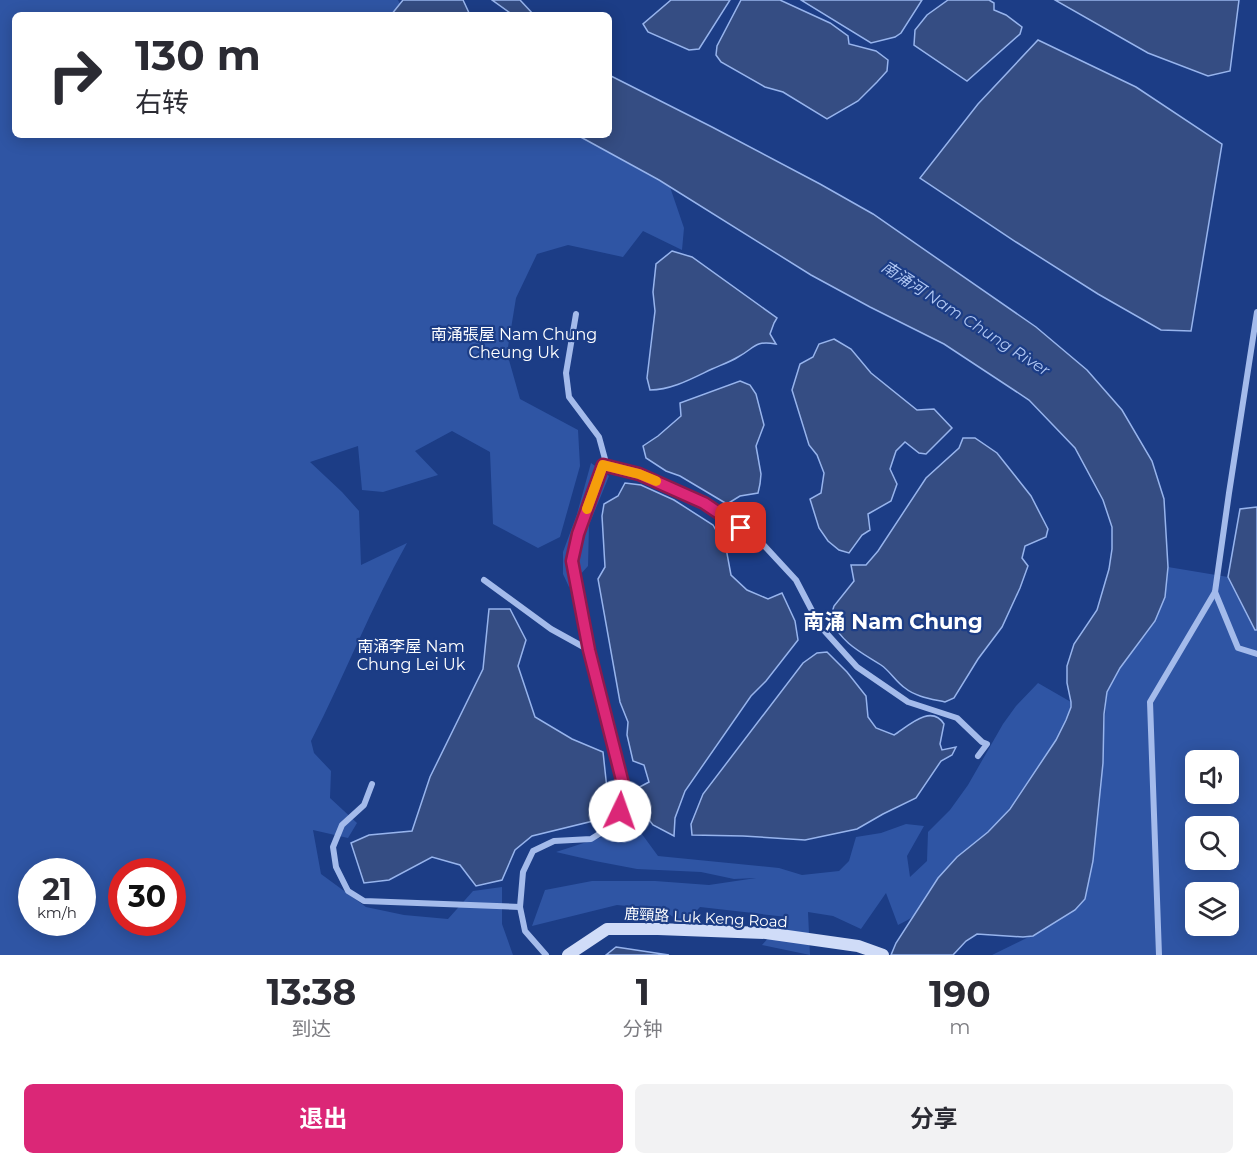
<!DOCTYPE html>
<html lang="zh">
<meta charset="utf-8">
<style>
:root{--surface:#fff;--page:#f2f2f3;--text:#2b2b33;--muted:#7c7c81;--accent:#db2777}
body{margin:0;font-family:Montserrat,"Noto Sans SC",sans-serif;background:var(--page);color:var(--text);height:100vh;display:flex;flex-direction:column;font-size:22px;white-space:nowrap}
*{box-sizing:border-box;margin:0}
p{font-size:20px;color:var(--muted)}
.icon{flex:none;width:33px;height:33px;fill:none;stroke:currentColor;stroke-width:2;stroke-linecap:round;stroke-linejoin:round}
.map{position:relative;height:955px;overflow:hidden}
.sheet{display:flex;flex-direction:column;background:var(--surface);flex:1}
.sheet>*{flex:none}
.banner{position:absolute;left:12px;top:12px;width:600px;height:126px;border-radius:9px;box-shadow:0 3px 15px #0003;background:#fff;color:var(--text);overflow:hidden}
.fabs{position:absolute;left:1185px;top:750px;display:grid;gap:12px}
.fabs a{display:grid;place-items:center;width:54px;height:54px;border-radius:9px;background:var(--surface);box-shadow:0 3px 15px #0003;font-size:30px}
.speed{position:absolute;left:18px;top:858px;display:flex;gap:12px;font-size:30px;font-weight:700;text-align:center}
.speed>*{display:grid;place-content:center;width:78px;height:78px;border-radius:50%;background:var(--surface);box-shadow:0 3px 15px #0003;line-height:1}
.speed small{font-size:15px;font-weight:400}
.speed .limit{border:9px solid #d22;background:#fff;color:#111}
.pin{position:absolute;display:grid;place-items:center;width:51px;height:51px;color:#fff;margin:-26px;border-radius:12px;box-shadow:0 3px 9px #0006}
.me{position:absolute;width:66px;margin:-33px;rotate:3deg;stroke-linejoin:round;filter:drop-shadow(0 0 4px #0008)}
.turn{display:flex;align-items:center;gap:21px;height:126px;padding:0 24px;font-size:27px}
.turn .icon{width:78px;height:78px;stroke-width:2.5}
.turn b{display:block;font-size:42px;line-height:51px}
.eta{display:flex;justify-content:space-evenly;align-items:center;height:102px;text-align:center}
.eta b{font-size:36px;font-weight:700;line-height:42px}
.primary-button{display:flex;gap:12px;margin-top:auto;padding:12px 24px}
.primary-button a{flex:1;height:69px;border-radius:9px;background:var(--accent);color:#fff;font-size:24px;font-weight:700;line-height:69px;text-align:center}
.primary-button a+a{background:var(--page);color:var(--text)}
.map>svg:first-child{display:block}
.green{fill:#2f55a4;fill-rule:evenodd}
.water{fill:#354d83;stroke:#97b4ed;stroke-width:1.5}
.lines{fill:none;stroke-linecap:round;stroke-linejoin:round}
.street{stroke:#a4bbeb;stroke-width:6}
.secondary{stroke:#d0dcf8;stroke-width:12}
.route-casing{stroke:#8e194d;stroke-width:15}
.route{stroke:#db2777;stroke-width:10}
.slow{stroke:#f59e0b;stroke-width:10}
.labels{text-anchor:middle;stroke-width:4.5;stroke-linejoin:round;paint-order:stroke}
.street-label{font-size:15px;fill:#fff;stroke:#1c3d86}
.water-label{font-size:16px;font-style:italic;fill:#afc6f3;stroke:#1c3d86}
.neighbourhood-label{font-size:16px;fill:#fff;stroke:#1c3d86}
.district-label{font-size:21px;font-weight:bold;fill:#fff;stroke:#1c3d86}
</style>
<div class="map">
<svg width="1257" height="955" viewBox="0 0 1257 955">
<rect width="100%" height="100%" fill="#1c3d86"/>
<g class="green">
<path d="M 0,0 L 398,0 L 400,4 L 391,15 L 15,15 L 15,135 L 577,135 L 670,187 L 684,228 L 682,250 L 643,231 L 623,257 L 568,245 L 537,254 L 516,298 L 507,353 L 520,399 L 578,430 L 580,466 L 560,537 L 538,548 L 493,524 L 490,452 L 452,431 L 415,451 L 438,475 L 383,492 L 362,490 L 358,446 L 310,462 L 342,492 L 359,511 L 361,565 L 407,543 C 371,607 345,675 311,741 L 314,753 L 331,771 L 330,798 L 357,823 L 348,838 L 313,830 L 321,874 L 366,907 L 404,915 L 448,919 L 473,891 L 502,887 L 502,924 L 513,955 L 0,955 ZM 32,872 L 82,872 L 82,922 L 32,922 ZM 122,872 L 172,872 L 172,922 L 122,922 Z"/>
<polygon points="591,463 609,476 589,525 588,566 569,587 563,574 563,552 577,514"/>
<path d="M 1168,567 L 1228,577 L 1257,627 L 1257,955 L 992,955 L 1041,931 L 1075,910 L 1085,899 L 1093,861 L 1107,692 L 1120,668 L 1155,621 L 1165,597 ZM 1196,760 L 1228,760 L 1228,794 L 1196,794 ZM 1196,826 L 1228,826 L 1228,860 L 1196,860 ZM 1196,892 L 1228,892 L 1228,926 L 1196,926 Z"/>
<path d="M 1038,683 L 1071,702 C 1069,731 1010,812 987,833 C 973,847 959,855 945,870 C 933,884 926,902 914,915 C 910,920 903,922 898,925 L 886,893 L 861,929 L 833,916 L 808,912 L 810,955 L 762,945 L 787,917 L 700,907 L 685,923 L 658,909 L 617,905 L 532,926 L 545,890 L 592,881 L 655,881 L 709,885 L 756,878 L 734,879 L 701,872 L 637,869 L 595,861 L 556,852 L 636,826 L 658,856 L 779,868 L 802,875 L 839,871 L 849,861 L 856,837 L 881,833 L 906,824 L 924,826 L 907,856 L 910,877 L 927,861 L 928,832 L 950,810 L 968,785 L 1003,724 L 1016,706 Z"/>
</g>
<g class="water">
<polygon points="403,0 463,0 470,15 391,15"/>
<polygon points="492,0 520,0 534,15 513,15"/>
<polygon points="671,0 730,0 699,49 689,50 648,32 643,24"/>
<polygon points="741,0 780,0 830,23 848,36 849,44 876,51 888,60 887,71 877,82 858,101 827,119 783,92 765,87 721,62 716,55 717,46"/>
<polygon points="801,0 922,0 901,33 895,37 871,43"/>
<polygon points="948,0 989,0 994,3 994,10 1006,15 1022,27 1020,34 967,81 914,45 915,30 927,15"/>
<polygon points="1055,0 1239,0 1230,71 1208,76 1148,53"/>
<polygon points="1038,40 1136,87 1222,144 1191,331 1161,330 1098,294 1016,242 920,178 978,104"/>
<polygon points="609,75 712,127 820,184 873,214 1036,327 1087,370 1122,410 1152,461 1164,499 1168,567 1165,597 1155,621 1120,668 1107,692 1104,714 1103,763 1093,861 1085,899 1075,910 1033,936 1023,937 977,934 966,941 953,955 891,955 896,943 938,878 957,857 988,832 1010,809 1056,740 1066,720 1071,707 1071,702 1067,683 1067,666 1074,644 1097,610 1109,569 1112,549 1112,527 1103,500 1075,448 1029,400 944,344 870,307 811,275 659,180 577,135 609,135"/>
<path d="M 672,251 L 692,257 L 777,318 L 774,323 L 770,334 L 776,344 C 754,340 755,348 738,357 C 730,362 721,365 712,369 C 693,378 672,390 650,390 L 647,378 L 655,311 L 653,292 L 656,264 Z"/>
<polygon points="834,339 851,349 871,373 917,410 934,409 952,428 926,454 919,453 905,442 896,451 890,469 897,484 891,501 868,514 870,530 862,535 849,553 839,550 828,541 819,528 810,499 821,493 824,473 817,455 809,445 792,390 800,364 813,357 819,344"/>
<polygon points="740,381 750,385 756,394 764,425 756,446 761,474 760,484 758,493 740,496 727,504 680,476 666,471 646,458 643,446 658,436 681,416 680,403"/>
<path d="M 963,438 L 975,438 L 997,453 L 1031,496 L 1048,529 L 1046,537 L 1025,546 L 1022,558 L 1028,566 L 1020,588 L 1002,627 L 978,659 L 954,698 L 945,702 C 932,699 916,697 905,688 C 896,682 890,671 881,665 C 859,651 843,644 830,619 L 834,606 L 854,581 L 851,565 L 866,565 L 878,551 L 926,478 L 959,448 Z"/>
<polygon points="625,483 641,485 674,500 713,525 726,548 731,575 747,590 768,599 782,593 795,621 798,640 766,681 751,696 685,791 675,818 674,836 653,825 636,803 630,792 649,782 644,765 633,761 627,735 628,722 620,702 598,579 605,567 602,516 604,504 618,496"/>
<polygon points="1257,507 1257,630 1255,630 1228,577 1240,509"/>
<polygon points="489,609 510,609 526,640 518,666 535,717 572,739 603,752 608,798 593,821 532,836 515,850 502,880 476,886 460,865 432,857 389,880 364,883 351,843 369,835 412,831 430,777 483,669"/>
<path d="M 827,652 L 847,672 L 866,696 L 868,717 L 876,728 L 894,735 C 907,727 931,703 944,724 L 940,744 L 942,750 L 956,747 L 952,755 L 941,761 L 916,798 L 883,814 L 857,829 L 805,840 L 743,836 L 692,835 L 691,824 L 703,794 L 803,663 L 817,653 Z"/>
<polygon points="616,947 669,955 606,955"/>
</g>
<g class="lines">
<g class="street">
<polyline points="603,465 639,474 704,503 759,540 796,580 820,626 857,667 908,702 957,718 982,742 987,744 978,756"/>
<polyline points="484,580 551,629 589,650"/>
<polyline points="1215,592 1238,648 1257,654"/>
<polyline points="372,784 364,805 342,825 333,847 336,867 348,891 364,901 520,907"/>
<polyline points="546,955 525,931 520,907 523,872 533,851 554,841 591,839 607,829 620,811 623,784 589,650 572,561 578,533 605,459 599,437 569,397 566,373 576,314"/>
<polyline points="1159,955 1150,702 1215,592 1229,493 1257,312"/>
</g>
<polyline class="secondary" points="568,955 607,929 658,929 766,933 858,946 883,955"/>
</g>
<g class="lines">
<defs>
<polyline id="route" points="620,811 623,784 589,650 572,561 578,534 603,465 639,474 704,503 741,528"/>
</defs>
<use href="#route" class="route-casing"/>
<use href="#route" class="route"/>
<polyline class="slow" points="587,509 603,465 639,474 656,481"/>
</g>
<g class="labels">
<g class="street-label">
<text transform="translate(706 918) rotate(3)" y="5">鹿頸路 Luk Keng Road</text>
</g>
<g class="water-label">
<text transform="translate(966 318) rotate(33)" y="6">南涌河 Nam Chung River</text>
</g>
<g class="neighbourhood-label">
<text x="514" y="340">南涌張屋 Nam Chung<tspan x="514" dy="18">Cheung Uk</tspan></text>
<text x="411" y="652">南涌李屋 Nam<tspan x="411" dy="18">Chung Lei Uk</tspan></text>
</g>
<g class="district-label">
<text x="893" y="629">南涌 Nam Chung</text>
</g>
</g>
</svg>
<div class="fabs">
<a><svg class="icon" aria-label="sound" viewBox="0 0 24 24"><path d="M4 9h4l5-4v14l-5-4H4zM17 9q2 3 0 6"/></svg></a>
<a><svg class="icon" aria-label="search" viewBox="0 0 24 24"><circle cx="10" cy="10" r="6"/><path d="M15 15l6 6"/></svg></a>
<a><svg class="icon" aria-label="layers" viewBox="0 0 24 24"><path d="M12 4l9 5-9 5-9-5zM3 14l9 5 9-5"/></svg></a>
</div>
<div class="speed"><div>21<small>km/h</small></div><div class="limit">30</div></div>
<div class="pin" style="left:741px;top:528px;background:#d93025"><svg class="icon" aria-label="arrive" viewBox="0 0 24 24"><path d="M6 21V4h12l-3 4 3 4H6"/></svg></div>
<svg class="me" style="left:620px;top:811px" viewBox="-20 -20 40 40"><circle r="19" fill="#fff"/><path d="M0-13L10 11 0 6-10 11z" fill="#db2777"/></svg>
<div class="banner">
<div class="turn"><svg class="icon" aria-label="right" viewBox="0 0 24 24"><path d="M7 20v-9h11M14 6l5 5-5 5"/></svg><div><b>130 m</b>右转</div></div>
</div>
</div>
<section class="sheet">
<div class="eta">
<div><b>13:38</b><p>到达</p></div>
<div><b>1</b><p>分钟</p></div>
<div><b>190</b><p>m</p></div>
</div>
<div class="primary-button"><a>退出</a><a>分享</a></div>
</section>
